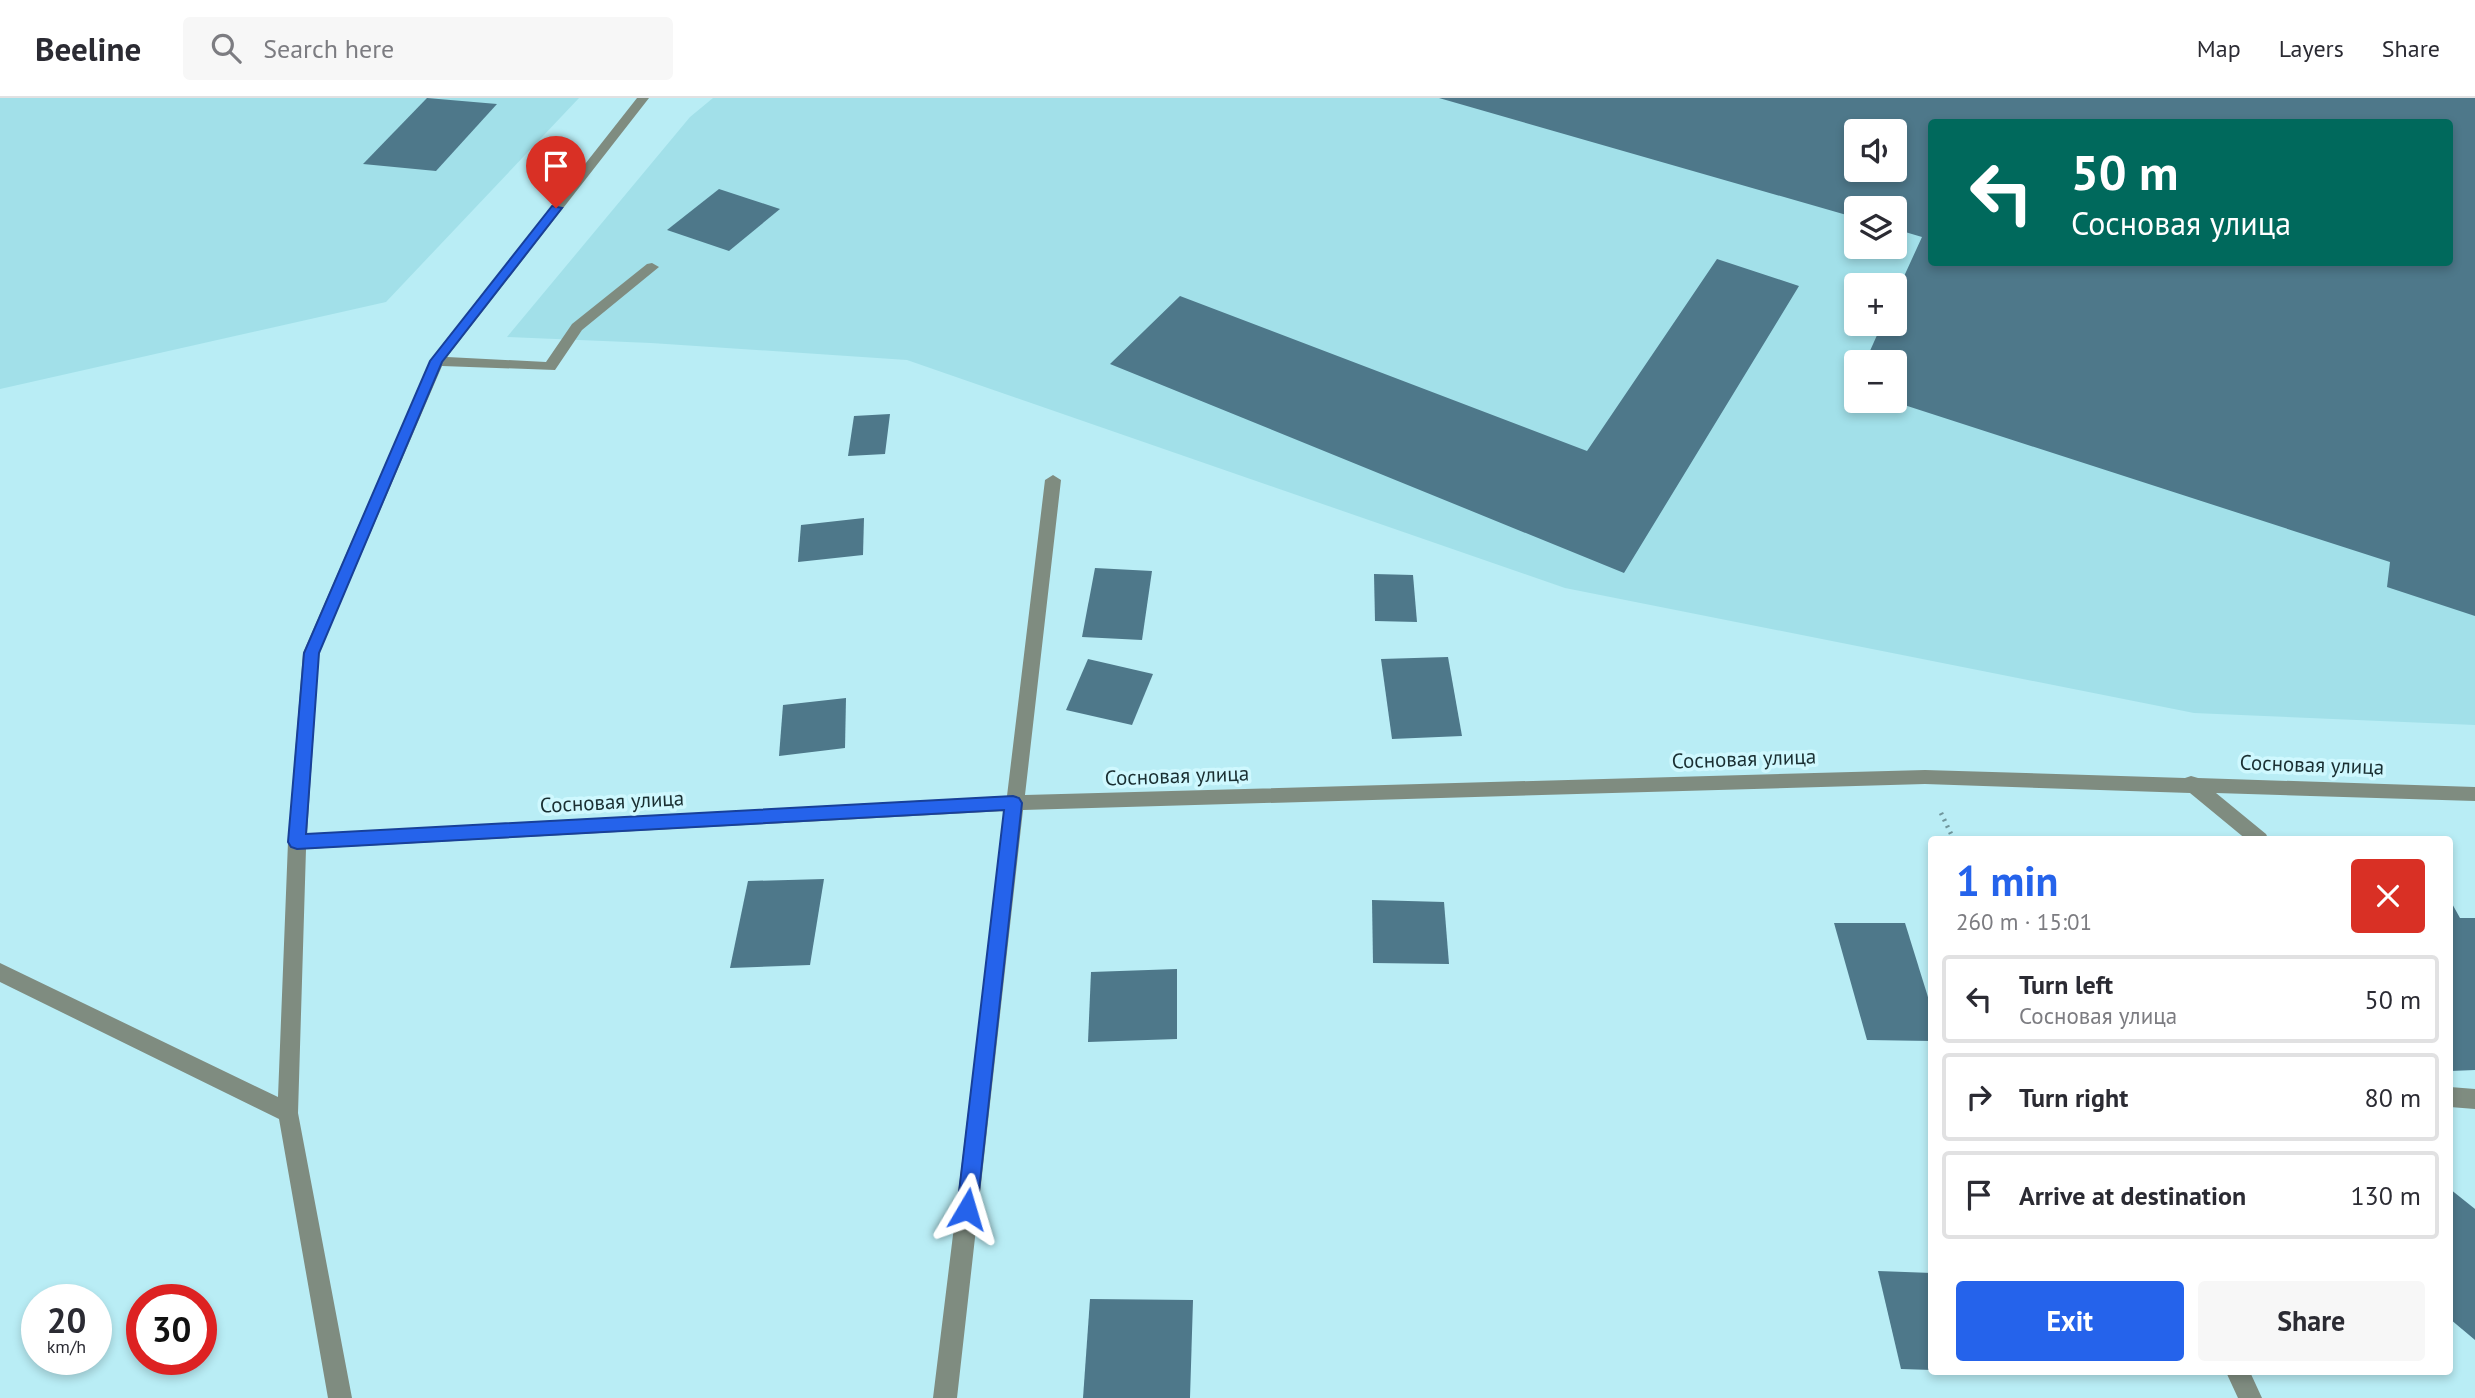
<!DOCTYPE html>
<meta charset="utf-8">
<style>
:root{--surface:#fff;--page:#f7f7f7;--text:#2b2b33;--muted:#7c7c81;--line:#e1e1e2;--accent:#2563eb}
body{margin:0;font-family:"PT Sans",sans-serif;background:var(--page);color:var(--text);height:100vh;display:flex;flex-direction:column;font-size:26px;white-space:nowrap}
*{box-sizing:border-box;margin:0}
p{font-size:23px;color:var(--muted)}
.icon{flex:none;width:38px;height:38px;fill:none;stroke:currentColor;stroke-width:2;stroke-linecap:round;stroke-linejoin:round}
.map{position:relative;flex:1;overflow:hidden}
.panel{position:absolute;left:1928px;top:738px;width:525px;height:539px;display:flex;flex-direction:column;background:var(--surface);border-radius:7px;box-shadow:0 4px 10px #0003}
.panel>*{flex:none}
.hud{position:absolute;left:1928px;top:21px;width:525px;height:147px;border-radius:7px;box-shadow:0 4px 10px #0003;background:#00695c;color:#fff;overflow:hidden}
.buttons{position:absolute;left:1844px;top:21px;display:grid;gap:14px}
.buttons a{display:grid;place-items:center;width:63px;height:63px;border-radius:7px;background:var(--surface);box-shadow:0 4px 10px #0003;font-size:35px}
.speed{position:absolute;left:21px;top:1186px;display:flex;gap:14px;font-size:35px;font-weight:700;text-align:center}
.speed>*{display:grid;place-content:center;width:91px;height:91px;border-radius:50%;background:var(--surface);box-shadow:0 4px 10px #0003;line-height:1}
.speed small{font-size:18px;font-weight:400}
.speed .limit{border:10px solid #d22;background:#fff;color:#111}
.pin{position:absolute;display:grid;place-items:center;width:60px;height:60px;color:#fff;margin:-72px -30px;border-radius:50% 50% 50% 0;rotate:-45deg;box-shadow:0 0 7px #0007}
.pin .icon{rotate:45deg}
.me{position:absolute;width:77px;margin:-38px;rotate:7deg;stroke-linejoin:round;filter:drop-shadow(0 0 5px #0008)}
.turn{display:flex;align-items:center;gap:24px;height:147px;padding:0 28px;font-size:32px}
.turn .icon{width:91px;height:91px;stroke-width:2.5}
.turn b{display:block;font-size:49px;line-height:60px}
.round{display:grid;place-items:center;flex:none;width:74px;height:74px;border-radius:7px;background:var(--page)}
.headline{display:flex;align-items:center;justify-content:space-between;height:119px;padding:0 28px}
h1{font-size:42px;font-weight:600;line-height:52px;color:var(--accent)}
.action{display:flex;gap:14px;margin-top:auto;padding:14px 28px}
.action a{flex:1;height:80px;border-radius:7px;background:var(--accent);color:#fff;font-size:28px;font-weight:600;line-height:80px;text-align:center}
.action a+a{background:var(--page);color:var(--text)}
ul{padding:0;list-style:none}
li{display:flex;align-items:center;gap:21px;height:88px;margin:0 14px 10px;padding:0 14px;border:4px solid var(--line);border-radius:7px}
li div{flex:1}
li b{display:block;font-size:26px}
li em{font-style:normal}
header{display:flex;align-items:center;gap:42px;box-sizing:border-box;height:98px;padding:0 35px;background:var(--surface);border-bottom:2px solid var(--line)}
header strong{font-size:33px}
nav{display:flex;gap:38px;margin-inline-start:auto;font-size:24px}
.search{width:490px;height:63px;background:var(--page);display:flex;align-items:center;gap:18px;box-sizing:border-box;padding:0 24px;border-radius:7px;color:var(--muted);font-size:26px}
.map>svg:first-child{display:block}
.built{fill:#a2e0e9;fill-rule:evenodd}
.building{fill:#4e788a;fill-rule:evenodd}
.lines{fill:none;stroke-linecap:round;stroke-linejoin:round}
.path{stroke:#70969c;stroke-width:4.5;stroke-dasharray:2 5;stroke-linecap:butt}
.minor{fill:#7f8c80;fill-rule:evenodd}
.route{fill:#2563eb;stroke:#184099;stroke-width:2}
.labels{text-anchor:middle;stroke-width:7;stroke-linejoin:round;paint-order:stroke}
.street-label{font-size:21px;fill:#1a2f32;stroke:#cff8fe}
</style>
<header>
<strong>Beeline</strong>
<div class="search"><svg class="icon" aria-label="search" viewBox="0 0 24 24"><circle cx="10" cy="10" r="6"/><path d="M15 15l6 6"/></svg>Search here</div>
<nav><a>Map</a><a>Layers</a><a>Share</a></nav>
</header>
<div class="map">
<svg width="2475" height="1300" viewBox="0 0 2475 1300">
<rect width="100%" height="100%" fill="#b9edf5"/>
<g class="built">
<polygon points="0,0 579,0 386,204 0,291"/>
<path d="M 713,0 L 2475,0 L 2475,627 L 2194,615 L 1565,490 L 907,262 L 651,245 L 507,239 L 690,19 ZM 1932,24 L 2450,24 L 2450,164 L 1932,164 ZM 1857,33 L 1895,33 L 1895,72 L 1857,72 ZM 1857,110 L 1895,110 L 1895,149 L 1857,149 ZM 1857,187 L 1895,187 L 1895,226 L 1857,226 ZM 1857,264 L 1895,264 L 1895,303 L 1857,303 Z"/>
</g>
<g class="building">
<polygon points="427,0 497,6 436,73 363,66"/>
<path d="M 1439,0 L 2475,0 L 2475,518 L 2387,489 L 2390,464 L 1895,304 L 1895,264 L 1865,264 L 1882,226 L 1895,226 L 1895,198 L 1922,139 L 1895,131 L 1895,110 L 1857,110 L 1857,120 ZM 1932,24 L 2450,24 L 2450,164 L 1932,164 ZM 1857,33 L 1895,33 L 1895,72 L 1857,72 Z"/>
<polygon points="719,91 780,111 729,153 667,132"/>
<polygon points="1717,161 1799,188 1624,475 1110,266 1180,198 1587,353"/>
<polygon points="890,316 885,356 848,358 854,318"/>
<polygon points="864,420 863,457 798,464 801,427"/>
<polygon points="1095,470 1152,473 1142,542 1082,539"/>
<polygon points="1374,476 1413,477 1417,524 1375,523"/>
<polygon points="1448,559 1462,638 1392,641 1381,561"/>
<polygon points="1088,561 1153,576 1132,627 1066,612"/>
<polygon points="846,600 845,650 779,658 783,607"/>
<polygon points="824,781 810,867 730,870 748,783"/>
<polygon points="1372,802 1444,804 1449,866 1373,865"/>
<polygon points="2450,802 2460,820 2475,820 2475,972 2450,973"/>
<polygon points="1834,825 1905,825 1932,912 1932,943 1867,942"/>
<polygon points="1177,871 1177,941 1088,944 1091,874"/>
<polygon points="2450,1091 2475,1111 2475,1242 2450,1221"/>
<polygon points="1878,1173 1932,1175 1932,1272 1901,1271"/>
<polygon points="1090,1201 1193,1202 1190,1300 1083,1300"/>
</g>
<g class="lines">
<polyline class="path" points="1941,715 1954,742"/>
<g class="minor">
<polygon points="637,0 649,0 447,259 546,264 572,226 647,166 652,165 659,169 582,232 555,272 442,268 319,555 307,736 1007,698 1045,382 1053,377 1061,382 1025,697 1925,672 2185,680 2191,678 2198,680 2475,689 2475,703 2216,695 2266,736 2269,742 2247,742 2190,695 1925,686 1023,712 957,1300 933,1300 1005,713 306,751 298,1015 352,1300 328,1300 279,1021 0,884 0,865 278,999 288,744 303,555 430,263"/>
<polygon points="2450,989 2475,991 2475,1011 2450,1009"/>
<polygon points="2226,1274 2250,1274 2262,1300 2238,1300"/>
</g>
</g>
<polygon class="route" points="552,108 562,110 442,264 319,555 306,736 1013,698 1019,700 1022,705 977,1111 974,1118 967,1121 960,1118 957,1111 1004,712 297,751 291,749 288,744 304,555 430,263"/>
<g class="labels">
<g class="street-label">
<text transform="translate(1744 661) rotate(-2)" y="7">Сосновая улица</text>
<text transform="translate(2312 667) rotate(2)" y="7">Сосновая улица</text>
<text transform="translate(1177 678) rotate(-2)" y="7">Сосновая улица</text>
<text transform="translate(612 704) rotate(-3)" y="7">Сосновая улица</text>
</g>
</g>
</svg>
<div class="buttons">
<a><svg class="icon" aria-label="sound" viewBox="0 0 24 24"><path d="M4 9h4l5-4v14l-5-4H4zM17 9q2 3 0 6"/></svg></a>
<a><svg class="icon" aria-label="layers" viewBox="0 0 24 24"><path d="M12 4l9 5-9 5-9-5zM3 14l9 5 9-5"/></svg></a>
<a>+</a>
<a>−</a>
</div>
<div class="speed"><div>20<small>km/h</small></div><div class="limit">30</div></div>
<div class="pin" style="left:556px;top:110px;background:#d93025"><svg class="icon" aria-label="arrive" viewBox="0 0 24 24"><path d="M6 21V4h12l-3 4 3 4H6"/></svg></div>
<svg class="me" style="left:967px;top:1111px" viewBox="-20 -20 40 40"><path d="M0-17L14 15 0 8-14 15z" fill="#2563eb" stroke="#fff" stroke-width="4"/></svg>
<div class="hud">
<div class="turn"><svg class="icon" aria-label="left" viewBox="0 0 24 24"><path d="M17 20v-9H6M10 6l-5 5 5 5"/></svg><div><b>50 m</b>Сосновая улица</div></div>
</div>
<section class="panel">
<div class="headline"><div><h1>1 min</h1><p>260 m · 15:01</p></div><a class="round" style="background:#d93025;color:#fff"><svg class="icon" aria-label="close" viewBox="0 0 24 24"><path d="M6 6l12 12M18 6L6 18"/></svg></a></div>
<ul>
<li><svg class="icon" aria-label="left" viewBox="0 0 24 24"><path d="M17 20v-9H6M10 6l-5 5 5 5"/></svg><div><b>Turn left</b><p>Сосновая улица</p></div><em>50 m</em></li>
<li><svg class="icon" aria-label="right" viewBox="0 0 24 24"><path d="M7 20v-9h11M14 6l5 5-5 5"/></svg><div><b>Turn right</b></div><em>80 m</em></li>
<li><svg class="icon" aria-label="arrive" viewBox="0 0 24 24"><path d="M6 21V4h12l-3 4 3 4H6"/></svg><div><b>Arrive at destination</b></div><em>130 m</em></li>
</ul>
<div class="action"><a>Exit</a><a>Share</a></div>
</section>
</div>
